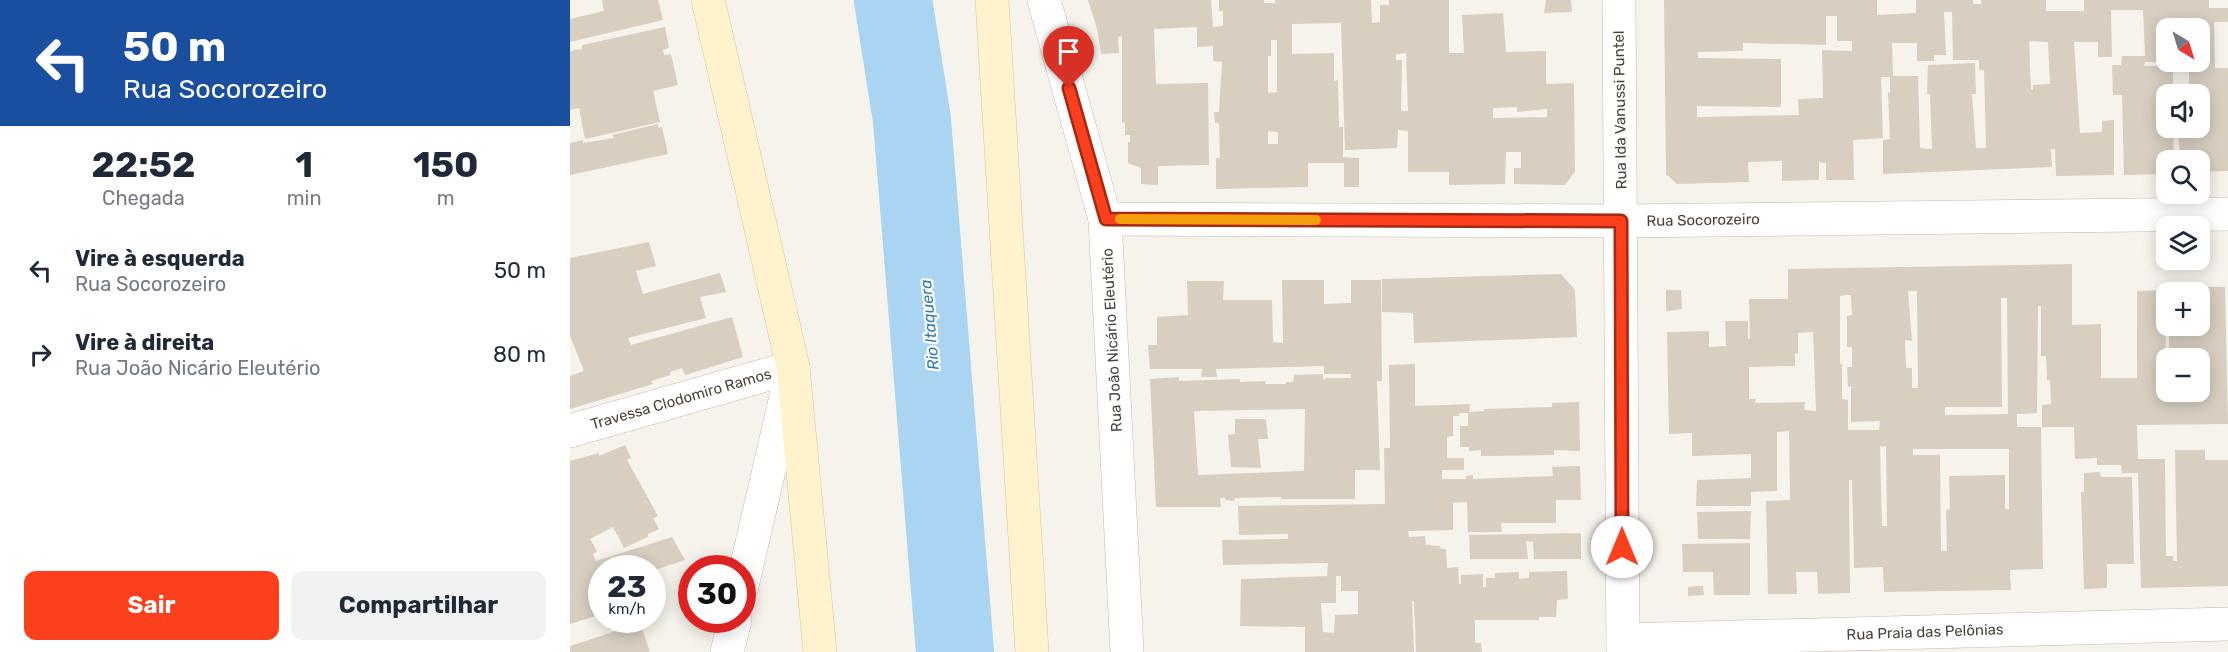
<!DOCTYPE html>
<html lang="pt">
<meta charset="utf-8">
<style>
:root{--surface:#fff;--page:#f2f2f3;--text:#1f2937;--muted:#747a83;--accent:#fc3f1d}
body{margin:0;font-family:Rubik,sans-serif;background:var(--page);color:var(--text);height:100vh;display:flex;flex-direction:column;font-size:22px;white-space:nowrap}
*{box-sizing:border-box;margin:0}
p{font-size:20px;color:var(--muted)}
.icon{flex:none;width:33px;height:33px;fill:none;stroke:currentColor;stroke-width:2;stroke-linecap:round;stroke-linejoin:round}
.map{position:relative;flex:1;overflow:hidden}
.drawer{display:flex;flex-direction:column;background:var(--surface);width:570px}
.drawer>*{flex:none}
.banner{background:#1a4fa0;color:#fff;overflow:hidden}
.needle{width:39px;rotate:142deg}
.controls{position:absolute;left:1586px;top:18px;display:grid;gap:12px}
.controls a{display:grid;place-items:center;width:54px;height:54px;border-radius:12px;background:var(--surface);box-shadow:0 3px 15px #0003;font-size:30px}
.speed{position:absolute;left:18px;top:555px;display:flex;gap:12px;font-size:30px;font-weight:700;text-align:center}
.speed>*{display:grid;place-content:center;width:78px;height:78px;border-radius:50%;background:var(--surface);box-shadow:0 3px 15px #0003;line-height:1}
.speed small{font-size:15px;font-weight:400}
.speed .limit{border:9px solid #d22;background:#fff;color:#111}
.pin{position:absolute;display:grid;place-items:center;width:51px;height:51px;color:#fff;margin:-62px -26px;border-radius:50% 50% 50% 0;rotate:-45deg;box-shadow:0 0 6px #0007}
.pin .icon{rotate:45deg}
.me{position:absolute;width:66px;margin:-33px;rotate:0deg;stroke-linejoin:round;filter:drop-shadow(0 0 4px #0008)}
.turn{display:flex;align-items:center;gap:21px;height:126px;padding:0 24px;font-size:27px}
.turn .icon{width:78px;height:78px;stroke-width:2.5}
.turn b{display:block;font-size:42px;line-height:51px}
.eta{display:flex;justify-content:space-evenly;align-items:center;height:102px;text-align:center}
.eta b{font-size:36px;font-weight:700;line-height:42px}
.cta{display:flex;gap:12px;margin-top:auto;padding:12px 24px}
.cta a{flex:1;height:69px;border-radius:12px;background:var(--accent);color:#fff;font-size:24px;font-weight:700;line-height:69px;text-align:center}
.cta a+a{background:var(--page);color:var(--text)}
ul{padding:0;list-style:none}
li{display:flex;align-items:center;gap:18px;height:84px;padding:0 24px}
li div{flex:1}
li b{display:block;font-size:22px}
li em{font-style:normal}
main{display:flex;flex:1;min-height:0}
.map>svg:first-child{display:block}
.lines{fill:none;stroke-linecap:round;stroke-linejoin:round}
.river{stroke:#a9d4f2;stroke-width:78}
.building{fill:#d8cfc1;fill-rule:evenodd}
.street-casing{stroke:#c2bbae;stroke-width:34}
.secondary-casing{stroke:#d6c79b;stroke-width:34}
.street{stroke:#fff;stroke-width:33}
.secondary{stroke:#fff3cd;stroke-width:33}
.route-casing{stroke:#a42913;stroke-width:15}
.route{stroke:#fc3f1d;stroke-width:10}
.slow{stroke:#f59e0b;stroke-width:10}
.labels{text-anchor:middle;stroke-width:4.5;stroke-linejoin:round;paint-order:stroke}
.street-label{font-size:15px;fill:#4b4439;stroke:#fff}
.water-label{font-size:16px;font-style:italic;fill:#2e7ab2;stroke:#fff}
</style>
<main>
<section class="drawer">
<div class="banner">
<div class="turn"><svg class="icon" aria-label="left" viewBox="0 0 24 24"><path d="M17 20v-9H6M10 6l-5 5 5 5"/></svg><div><b>50 m</b>Rua Socorozeiro</div></div>
</div>
<div class="eta">
<div><b>22:52</b><p>Chegada</p></div>
<div><b>1</b><p>min</p></div>
<div><b>150</b><p>m</p></div>
</div>
<ul>
<li><svg class="icon" aria-label="left" viewBox="0 0 24 24"><path d="M17 20v-9H6M10 6l-5 5 5 5"/></svg><div><b>Vire à esquerda</b><p>Rua Socorozeiro</p></div><em>50 m</em></li>
<li><svg class="icon" aria-label="right" viewBox="0 0 24 24"><path d="M7 20v-9h11M14 6l5 5-5 5"/></svg><div><b>Vire à direita</b><p>Rua João Nicário Eleutério</p></div><em>80 m</em></li>
</ul>
<div class="cta"><a>Sair</a><a>Compartilhar</a></div>
</section>
<div class="map">
<svg width="1658" height="652" viewBox="0 0 1658 652">
<rect width="100%" height="100%" fill="#f6f3ec"/>
<g class="lines">
<polyline class="river" points="323,0 342,120 385,652"/>
</g>
<g class="building">
<polygon points="32,0 88,0 93,20 0,42 0,19 34,11"/>
<path d="M 518,0 L 641,0 L 643,27 L 653,26 L 653,11 L 649,11 L 649,0 L 694,0 L 694,3 L 705,3 L 705,0 L 801,0 L 802,23 L 810,22 L 810,5 L 819,5 L 819,0 L 879,0 L 879,53 L 894,53 L 892,15 L 933,13 L 936,52 L 976,51 L 976,84 L 1004,83 L 1005,172 L 995,185 L 944,184 L 944,168 L 951,168 L 951,152 L 936,152 L 935,184 L 879,185 L 879,172 L 838,172 L 838,131 L 828,130 L 827,148 L 775,150 L 771,23 L 722,24 L 722,54 L 764,53 L 764,81 L 768,80 L 769,127 L 773,127 L 773,157 L 789,158 L 789,187 L 774,187 L 774,163 L 738,163 L 738,187 L 646,189 L 646,158 L 650,158 L 649,123 L 645,123 L 644,112 L 649,112 L 652,62 L 643,61 L 643,46 L 627,47 L 627,27 L 584,29 L 586,84 L 638,83 L 639,165 L 588,166 L 588,185 L 571,184 L 571,168 L 558,163 L 558,142 L 560,142 L 560,135 L 555,135 L 555,122 L 552,123 L 552,36 L 548,37 L 549,53 L 531,54 L 527,29 ZM 701,40 L 707,40 L 707,92 L 698,93 L 698,56 L 701,56 ZM 836,53 L 838,111 L 831,111 L 832,60 L 826,60 L 826,54 ZM 947,107 L 947,112 L 977,109 L 977,117 L 923,118 L 923,108 ZM 698,131 L 708,132 L 708,144 L 698,144 Z"/>
<polygon points="976,0 1001,0 1002,12 974,13"/>
<path d="M 1094,0 L 1307,0 L 1307,15 L 1346,13 L 1346,0 L 1403,0 L 1403,4 L 1411,4 L 1411,0 L 1476,0 L 1476,11 L 1514,11 L 1514,0 L 1639,0 L 1639,8 L 1658,8 L 1658,22 L 1644,22 L 1645,68 L 1658,68 L 1658,171 L 1629,172 L 1629,160 L 1610,160 L 1608,128 L 1629,128 L 1629,94 L 1619,94 L 1619,66 L 1607,67 L 1607,62 L 1629,62 L 1629,28 L 1606,28 L 1606,22 L 1598,22 L 1596,62 L 1575,62 L 1574,66 L 1603,66 L 1603,94 L 1596,94 L 1596,128 L 1604,128 L 1603,160 L 1596,160 L 1596,174 L 1554,175 L 1552,95 L 1543,95 L 1542,65 L 1551,65 L 1552,56 L 1575,56 L 1573,10 L 1541,10 L 1542,57 L 1528,57 L 1528,42 L 1504,42 L 1510,133 L 1532,132 L 1532,121 L 1544,120 L 1544,175 L 1486,176 L 1485,149 L 1481,149 L 1482,167 L 1313,174 L 1313,140 L 1320,139 L 1318,92 L 1320,93 L 1320,77 L 1311,77 L 1313,138 L 1283,140 L 1284,180 L 1256,180 L 1256,163 L 1249,162 L 1249,180 L 1212,181 L 1212,161 L 1178,162 L 1179,182 L 1107,184 L 1096,174 ZM 1374,12 L 1382,12 L 1383,60 L 1409,60 L 1409,70 L 1414,70 L 1416,148 L 1406,148 L 1402,94 L 1406,94 L 1405,63 L 1358,65 L 1357,94 L 1360,94 L 1362,149 L 1350,148 L 1348,76 L 1323,76 L 1322,43 L 1347,43 L 1347,61 L 1364,61 L 1364,55 L 1376,55 ZM 1256,16 L 1267,16 L 1267,41 L 1282,41 L 1282,51 L 1252,50 L 1253,98 L 1228,99 L 1229,115 L 1127,117 L 1127,106 L 1211,107 L 1211,59 L 1128,58 L 1128,52 L 1173,51 L 1173,43 L 1256,45 ZM 1459,41 L 1478,42 L 1480,84 L 1463,85 L 1463,90 L 1461,89 Z"/>
<polygon points="95,27 99,48 93,50 94,55 101,54 108,85 83,91 90,122 15,139 9,108 0,110 0,51 12,49 12,45"/>
<polygon points="88,124 88,128 92,127 98,154 0,175 0,143 13,140 13,143 44,138 42,135"/>
<polygon points="79,242 86,266 66,271 73,294 150,273 156,292 130,297 136,318 58,338 61,345 162,317 173,357 115,375 112,368 100,372 100,375 81,381 83,384 0,409 0,376 14,371 0,336 0,258"/>
<path d="M 1502,264 L 1502,325 L 1531,324 L 1531,378 L 1567,378 L 1567,291 L 1595,290 L 1596,392 L 1600,392 L 1600,399 L 1610,399 L 1610,392 L 1629,392 L 1629,378 L 1634,378 L 1634,371 L 1629,371 L 1629,358 L 1599,358 L 1599,326 L 1629,326 L 1629,292 L 1599,292 L 1599,286 L 1655,287 L 1658,424 L 1567,425 L 1568,459 L 1595,459 L 1596,556 L 1603,556 L 1603,561 L 1607,561 L 1605,450 L 1635,450 L 1635,460 L 1658,460 L 1658,586 L 1571,588 L 1568,473 L 1552,473 L 1551,465 L 1527,465 L 1527,458 L 1505,459 L 1504,427 L 1472,427 L 1472,405 L 1481,404 L 1480,380 L 1477,380 L 1476,356 L 1471,356 L 1471,306 L 1468,306 L 1467,413 L 1447,414 L 1447,427 L 1471,427 L 1473,569 L 1440,570 L 1441,590 L 1314,592 L 1313,567 L 1284,568 L 1282,480 L 1279,480 L 1280,593 L 1248,594 L 1247,572 L 1226,572 L 1227,594 L 1198,594 L 1196,501 L 1220,500 L 1219,431 L 1207,432 L 1207,491 L 1181,492 L 1181,506 L 1126,506 L 1127,480 L 1181,478 L 1181,454 L 1122,456 L 1122,433 L 1099,434 L 1097,332 L 1139,331 L 1139,347 L 1156,346 L 1155,321 L 1178,321 L 1178,339 L 1180,339 L 1179,299 L 1218,299 L 1218,269 ZM 1338,291 L 1347,291 L 1348,388 L 1342,388 L 1342,368 L 1336,368 L 1335,340 L 1342,341 ZM 1276,295 L 1281,295 L 1282,315 L 1277,316 L 1277,347 L 1282,347 L 1282,367 L 1277,367 L 1278,387 L 1281,386 L 1281,422 L 1310,421 L 1309,430 L 1278,430 L 1278,400 L 1272,399 L 1272,364 L 1270,364 L 1270,296 ZM 1431,298 L 1437,298 L 1438,414 L 1375,415 L 1375,407 L 1432,407 ZM 1243,332 L 1246,411 L 1234,410 L 1235,402 L 1185,403 L 1186,399 L 1179,399 L 1179,367 L 1225,366 L 1225,353 L 1228,354 L 1228,333 ZM 1316,446 L 1317,526 L 1312,526 L 1310,447 ZM 1343,449 L 1439,449 L 1439,509 L 1435,509 L 1435,475 L 1379,476 L 1380,509 L 1376,510 L 1377,551 L 1371,551 L 1370,455 L 1343,455 Z"/>
<polygon points="991,274 1005,290 1007,337 844,343 843,313 812,312 812,279"/>
<path d="M 712,280 L 754,280 L 754,304 L 781,303 L 781,280 L 811,280 L 812,381 L 807,381 L 810,470 L 785,470 L 785,499 L 711,499 L 711,497 L 665,498 L 664,501 L 655,500 L 655,498 L 650,498 L 651,507 L 586,507 L 580,379 L 609,377 L 609,381 L 670,379 L 670,382 L 696,381 L 695,384 L 716,384 L 716,382 L 723,382 L 724,375 L 753,374 L 753,379 L 755,380 L 755,378 L 781,378 L 781,374 L 754,374 L 754,366 L 646,369 L 647,377 L 631,377 L 632,369 L 580,369 L 578,345 L 587,345 L 587,317 L 618,315 L 617,281 L 654,281 L 653,300 L 702,300 L 703,342 L 713,343 ZM 735,409 L 734,471 L 628,475 L 624,411 Z"/>
<polygon points="1096,290 1111,290 1112,309 1096,311"/>
<path d="M 845,364 L 845,406 L 900,404 L 899,412 L 914,411 L 914,409 L 982,407 L 982,403 L 1009,402 L 1010,451 L 984,450 L 984,455 L 911,456 L 911,450 L 899,451 L 899,447 L 890,447 L 890,426 L 898,426 L 898,413 L 889,413 L 889,416 L 883,416 L 883,436 L 877,437 L 877,458 L 894,458 L 894,470 L 872,470 L 872,479 L 896,479 L 896,476 L 903,475 L 903,479 L 983,476 L 982,467 L 1010,466 L 1011,500 L 986,500 L 986,523 L 931,523 L 932,532 L 898,532 L 897,502 L 883,503 L 883,530 L 838,531 L 839,537 L 855,536 L 856,545 L 870,546 L 871,549 L 876,549 L 877,568 L 888,567 L 889,584 L 891,584 L 891,575 L 913,574 L 913,587 L 916,587 L 916,578 L 925,578 L 925,573 L 949,572 L 949,579 L 959,578 L 959,572 L 997,571 L 998,599 L 987,600 L 986,617 L 969,617 L 969,620 L 905,620 L 905,643 L 911,643 L 912,652 L 846,652 L 844,601 L 842,601 L 844,652 L 735,652 L 735,627 L 670,626 L 671,579 L 757,576 L 758,563 L 653,565 L 652,540 L 718,539 L 718,534 L 669,535 L 668,506 L 815,504 L 814,448 L 820,448 L 819,365 ZM 766,576 L 771,576 L 771,591 L 788,591 L 788,614 L 765,615 L 764,633 L 753,632 L 751,603 L 766,603 Z"/>
<polygon points="665,419 696,419 698,439 688,439 691,468 661,467 658,435 665,434"/>
<polygon points="55,445 61,458 57,460 88,516 83,518 89,529 78,534 78,537 54,548 43,527 20,539 27,551 23,554 26,561 102,537 115,560 82,571 82,568 32,568 32,614 0,624 0,461 29,453 29,456"/>
<polygon points="1530,472 1531,477 1562,477 1564,564 1537,564 1537,588 1514,589 1511,492 1514,492 1514,473"/>
<polygon points="1181,511 1180,539 1128,539 1127,512"/>
<polygon points="1011,533 1011,559 964,559 963,542 956,541 958,559 900,559 899,535"/>
<polygon points="1180,543 1180,595 1144,595 1143,572 1113,572 1112,544"/>
<polygon points="1133,586 1134,595 1118,596 1118,587"/>
<polygon points="36,620 51,620 54,625 39,629"/>
<polygon points="70,623 80,652 0,652 0,646"/>
</g>
<g class="lines">
<defs>
<g id="street">
<polyline points="474,0 535,219 557,652"/>
<polyline points="1049,0 1053,652"/>
<polyline points="535,219 1051,221 1658,214"/>
<polyline points="0,431 223,367 172,586"/>
<polyline points="1053,640 1658,624"/>
<polyline points="157,652 165,620"/>
</g>
<g id="secondary">
<polyline points="138,0 223,367 250,652"/>
<polyline points="422,0 462,652"/>
</g>
</defs>
<use href="#street" class="street-casing"/>
<use href="#secondary" class="secondary-casing"/>
<use href="#street" class="street"/>
<use href="#secondary" class="secondary"/>
</g>
<g class="lines">
<defs>
<polyline id="route" points="499,88 536,219 1051,221 1052,547"/>
</defs>
<use href="#route" class="route-casing"/>
<use href="#route" class="route"/>
<polyline class="slow" points="550,219 746,220"/>
</g>
<g class="labels">
<g class="street-label">
<text transform="translate(1050 110) rotate(-91)" y="5">Rua Ida Vanussi Puntel</text>
<text transform="translate(1133 220) rotate(-1)" y="5">Rua Socorozeiro</text>
<text transform="translate(542 340) rotate(-93)" y="5">Rua João Nicário Eleutério</text>
<text transform="translate(111 399) rotate(-16)" y="5">Travessa Clodomiro Ramos</text>
<text transform="translate(1355 632) rotate(-2)" y="5">Rua Praia das Pelônias</text>
</g>
<g class="water-label">
<text transform="translate(359 325) rotate(-95)" y="6">Rio Itaquera</text>
</g>
</g>
</svg>
<div class="controls">
<a><svg class="needle" viewBox="-14 -14 28 28"><path d="M0-13l5 13h-10z" fill="#e53935"/><path d="M0 13l5-13h-10z" fill="#747a83"/></svg></a>
<a><svg class="icon" aria-label="sound" viewBox="0 0 24 24"><path d="M4 9h4l5-4v14l-5-4H4zM17 9q2 3 0 6"/></svg></a>
<a><svg class="icon" aria-label="search" viewBox="0 0 24 24"><circle cx="10" cy="10" r="6"/><path d="M15 15l6 6"/></svg></a>
<a><svg class="icon" aria-label="layers" viewBox="0 0 24 24"><path d="M12 4l9 5-9 5-9-5zM3 14l9 5 9-5"/></svg></a>
<a>+</a>
<a>−</a>
</div>
<div class="speed"><div>23<small>km/h</small></div><div class="limit">30</div></div>
<div class="pin" style="left:499px;top:88px;background:#d93025"><svg class="icon" aria-label="arrive" viewBox="0 0 24 24"><path d="M6 21V4h12l-3 4 3 4H6"/></svg></div>
<svg class="me" style="left:1052px;top:547px" viewBox="-20 -20 40 40"><circle r="19" fill="#fff"/><path d="M0-13L10 11 0 6-10 11z" fill="#fc3f1d"/></svg>
</div>
</main>
